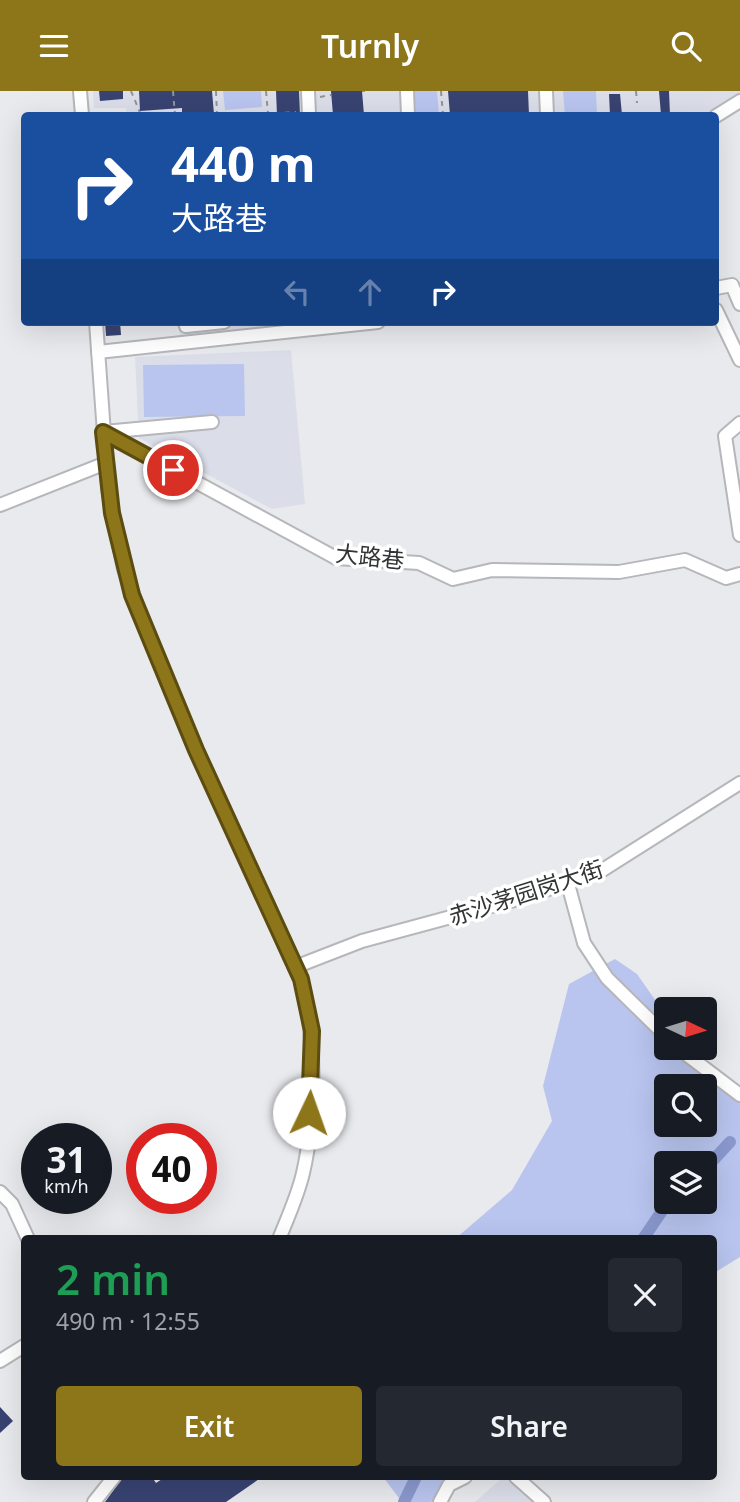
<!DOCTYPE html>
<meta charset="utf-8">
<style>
:root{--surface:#171b24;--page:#242831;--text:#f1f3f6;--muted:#9ea1a6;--accent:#8d7519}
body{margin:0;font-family:"Noto Sans","Noto Sans SC",sans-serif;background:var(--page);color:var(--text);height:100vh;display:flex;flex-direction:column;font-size:26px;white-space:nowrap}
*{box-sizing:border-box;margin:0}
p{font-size:23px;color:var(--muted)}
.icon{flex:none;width:38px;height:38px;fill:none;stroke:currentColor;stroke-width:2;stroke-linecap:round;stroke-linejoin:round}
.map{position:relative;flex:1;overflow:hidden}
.side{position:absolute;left:21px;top:1144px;width:696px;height:245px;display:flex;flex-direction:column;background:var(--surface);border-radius:7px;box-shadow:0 7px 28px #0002}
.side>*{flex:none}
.banner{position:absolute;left:21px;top:21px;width:698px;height:214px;border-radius:7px;box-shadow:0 7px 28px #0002;background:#1a4fa0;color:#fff;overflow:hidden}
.needle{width:46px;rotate:94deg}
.fabs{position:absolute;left:654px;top:906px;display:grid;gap:14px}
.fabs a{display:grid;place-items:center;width:63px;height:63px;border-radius:7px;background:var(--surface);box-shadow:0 7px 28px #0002;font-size:35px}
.speed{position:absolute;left:21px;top:1032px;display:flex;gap:14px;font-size:35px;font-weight:700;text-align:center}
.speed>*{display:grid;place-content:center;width:91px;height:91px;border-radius:50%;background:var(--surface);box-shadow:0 7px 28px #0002;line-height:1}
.speed small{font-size:18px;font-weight:400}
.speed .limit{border:10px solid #d22;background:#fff;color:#111}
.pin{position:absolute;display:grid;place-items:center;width:60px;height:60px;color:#fff;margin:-30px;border:4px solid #fff;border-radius:50%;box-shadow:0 2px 7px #0007}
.me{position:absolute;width:77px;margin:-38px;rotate:3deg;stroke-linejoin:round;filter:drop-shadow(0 0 5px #0008)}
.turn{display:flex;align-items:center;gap:24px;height:147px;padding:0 35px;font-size:32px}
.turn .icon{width:91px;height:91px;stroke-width:2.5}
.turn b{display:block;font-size:49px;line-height:60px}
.lanes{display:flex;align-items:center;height:66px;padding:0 35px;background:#0003;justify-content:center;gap:35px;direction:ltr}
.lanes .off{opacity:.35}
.round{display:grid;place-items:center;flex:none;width:74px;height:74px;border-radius:7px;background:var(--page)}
.overview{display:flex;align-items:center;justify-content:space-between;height:119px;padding:0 35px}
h1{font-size:42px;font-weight:600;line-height:52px;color:#1e9e55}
.button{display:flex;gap:14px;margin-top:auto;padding:14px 35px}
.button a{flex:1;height:80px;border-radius:7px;background:var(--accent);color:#fff;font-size:28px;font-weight:600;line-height:80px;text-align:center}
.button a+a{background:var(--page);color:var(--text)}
header{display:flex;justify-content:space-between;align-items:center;height:91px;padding:0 35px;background:var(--accent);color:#fff;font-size:32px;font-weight:600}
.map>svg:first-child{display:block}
.built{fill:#dbdee9}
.green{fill:#b9c5ef;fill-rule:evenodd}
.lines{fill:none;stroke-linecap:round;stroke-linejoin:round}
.canal{stroke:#8a98ce;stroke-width:12}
.building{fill:#384372}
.minor-casing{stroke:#b6b7ba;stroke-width:16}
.path{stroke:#929395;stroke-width:2;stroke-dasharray:5 5;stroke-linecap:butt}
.minor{stroke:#fff;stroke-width:12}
.route-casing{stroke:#5c4c10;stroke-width:18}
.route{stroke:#8d7519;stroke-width:12}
.labels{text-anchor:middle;stroke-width:7;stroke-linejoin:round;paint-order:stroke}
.street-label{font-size:23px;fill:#333435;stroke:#fff}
</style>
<header><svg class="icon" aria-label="menu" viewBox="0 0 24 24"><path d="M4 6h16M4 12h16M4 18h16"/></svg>Turnly<svg class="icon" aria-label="search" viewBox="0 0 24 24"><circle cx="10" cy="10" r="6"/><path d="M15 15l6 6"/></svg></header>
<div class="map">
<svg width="740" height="1411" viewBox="0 0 740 1411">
<rect width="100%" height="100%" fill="#e9eaee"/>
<g class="built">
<polygon points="93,0 740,0 740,15 716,24 127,24 126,17 94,17"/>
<polygon points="179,231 301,231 180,245"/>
<polygon points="291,259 305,413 272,418 139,347 135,266"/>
<polygon points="503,1386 512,1386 537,1411 475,1411"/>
</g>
<g class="green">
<polygon points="223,0 261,0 262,16 225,19"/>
<polygon points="414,0 437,0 439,24 416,24"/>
<polygon points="563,0 596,0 597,24 565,24"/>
<polygon points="244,273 245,325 144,326 143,274"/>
<path d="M 615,868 L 637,883 L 667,926 L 667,957 L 688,957 L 740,1009 L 740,1166 L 714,1182 L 714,1148 L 455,1148 L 512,1099 L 552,1030 L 543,995 L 569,893 ZM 667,996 L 705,996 L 705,1034 L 667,1034 ZM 667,1073 L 705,1073 L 705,1111 L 667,1111 Z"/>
<polygon points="383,1386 465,1386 431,1411 402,1411"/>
</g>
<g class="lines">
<g class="canal">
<polyline points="705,1078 730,1051"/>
<polyline points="643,1148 668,1111"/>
<polyline points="404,1411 416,1386"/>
</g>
</g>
<g class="building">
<polygon points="99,0 123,0 123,8 100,10"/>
<polygon points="139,0 212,0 214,23 182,24 182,17 140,20"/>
<polygon points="276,0 299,0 300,24 277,24"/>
<polygon points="331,0 362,0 364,24 333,24"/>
<polygon points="448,0 528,0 529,24 450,24"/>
<polygon points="659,0 669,0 670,24 661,24"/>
<polygon points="609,3 620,3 622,24 610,24"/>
<polygon points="105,231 120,231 121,244 106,245"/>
<polygon points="0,1316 13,1330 0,1342"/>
<polygon points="123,1386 152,1386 156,1392 165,1386 262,1386 226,1411 105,1411"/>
</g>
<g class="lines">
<defs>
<g id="minor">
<polyline points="80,0 82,24"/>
<polyline points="308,0 309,24"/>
<polyline points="407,0 408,24"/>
<polyline points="546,0 547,24"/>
<polyline points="716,25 740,10"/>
<polyline points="716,197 732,194 740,213"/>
<polyline points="716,219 740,269"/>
<path d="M 96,231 L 108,398 L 124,478 L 144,534 L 196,659 L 301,888 C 316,942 316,1026 303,1082 C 298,1104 288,1126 279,1148"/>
<polyline points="185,231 186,235 224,231"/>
<polyline points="98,261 378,231"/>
<polyline points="740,332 725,345 740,444"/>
<polyline points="104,341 336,467 419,472 453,488 492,479 619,481 685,469 726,487 740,483"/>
<polyline points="104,341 212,331"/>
<polyline points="0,414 106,372"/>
<polyline points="568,793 584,852 607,887 667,946"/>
<polyline points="295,876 362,850 525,806 601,780 740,692"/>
<polyline points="678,957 740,1004"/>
<polyline points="0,1101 12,1113 28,1148"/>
<polyline points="0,1270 24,1255"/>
<polyline points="516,1386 544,1411"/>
<polyline points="94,1411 114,1386"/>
<polyline points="440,1411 449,1394 465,1386"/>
</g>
</defs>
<use href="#minor" class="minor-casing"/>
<g class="path">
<polyline points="131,0 141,24 146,24"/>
<polyline points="173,0 175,24"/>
<polyline points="216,0 217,24"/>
<polyline points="266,0 268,23 296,21"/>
<polyline points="362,0 365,0"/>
<polyline points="441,0 443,24"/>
<polyline points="636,0 637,12"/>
<polyline points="320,6 331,4"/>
<polyline points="246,24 267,23"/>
</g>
<use href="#minor" class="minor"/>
</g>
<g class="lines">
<defs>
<polyline id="route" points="173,379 103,341 112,422 132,504 196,659 301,888 312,940 309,1022"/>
</defs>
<use href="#route" class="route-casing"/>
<use href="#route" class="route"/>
</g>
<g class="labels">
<g class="street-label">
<text transform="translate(370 466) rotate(6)" y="8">大路巷</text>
<text transform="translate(526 802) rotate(-18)" y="8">赤沙茅园岗大街</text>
</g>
</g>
</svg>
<div class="fabs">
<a><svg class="needle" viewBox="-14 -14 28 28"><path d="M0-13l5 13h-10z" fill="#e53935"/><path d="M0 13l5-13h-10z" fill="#9ea1a6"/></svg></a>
<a><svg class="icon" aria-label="search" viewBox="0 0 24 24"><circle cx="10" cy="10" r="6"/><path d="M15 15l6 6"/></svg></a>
<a><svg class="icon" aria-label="layers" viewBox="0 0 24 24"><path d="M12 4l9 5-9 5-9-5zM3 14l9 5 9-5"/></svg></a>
</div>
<div class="speed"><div>31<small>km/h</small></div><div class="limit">40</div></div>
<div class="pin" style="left:173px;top:379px;background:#d93025"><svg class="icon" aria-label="arrive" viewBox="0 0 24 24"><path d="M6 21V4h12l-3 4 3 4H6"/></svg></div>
<svg class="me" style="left:309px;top:1022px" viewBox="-20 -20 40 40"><circle r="19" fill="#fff"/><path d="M0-13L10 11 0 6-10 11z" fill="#8d7519"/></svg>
<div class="banner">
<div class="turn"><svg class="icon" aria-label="right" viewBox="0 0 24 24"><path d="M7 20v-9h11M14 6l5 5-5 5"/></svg><div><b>440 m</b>大路巷</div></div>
<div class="lanes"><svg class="icon off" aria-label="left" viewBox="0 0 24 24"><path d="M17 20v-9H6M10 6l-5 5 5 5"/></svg><svg class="icon off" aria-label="ahead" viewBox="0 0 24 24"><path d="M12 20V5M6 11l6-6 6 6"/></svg><svg class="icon" aria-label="right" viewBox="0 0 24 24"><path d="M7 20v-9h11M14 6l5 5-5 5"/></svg></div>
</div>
<section class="side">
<div class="overview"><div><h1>2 min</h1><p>490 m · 12:55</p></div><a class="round"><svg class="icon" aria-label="close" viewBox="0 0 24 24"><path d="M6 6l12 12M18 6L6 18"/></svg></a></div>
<div class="button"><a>Exit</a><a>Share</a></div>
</section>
</div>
